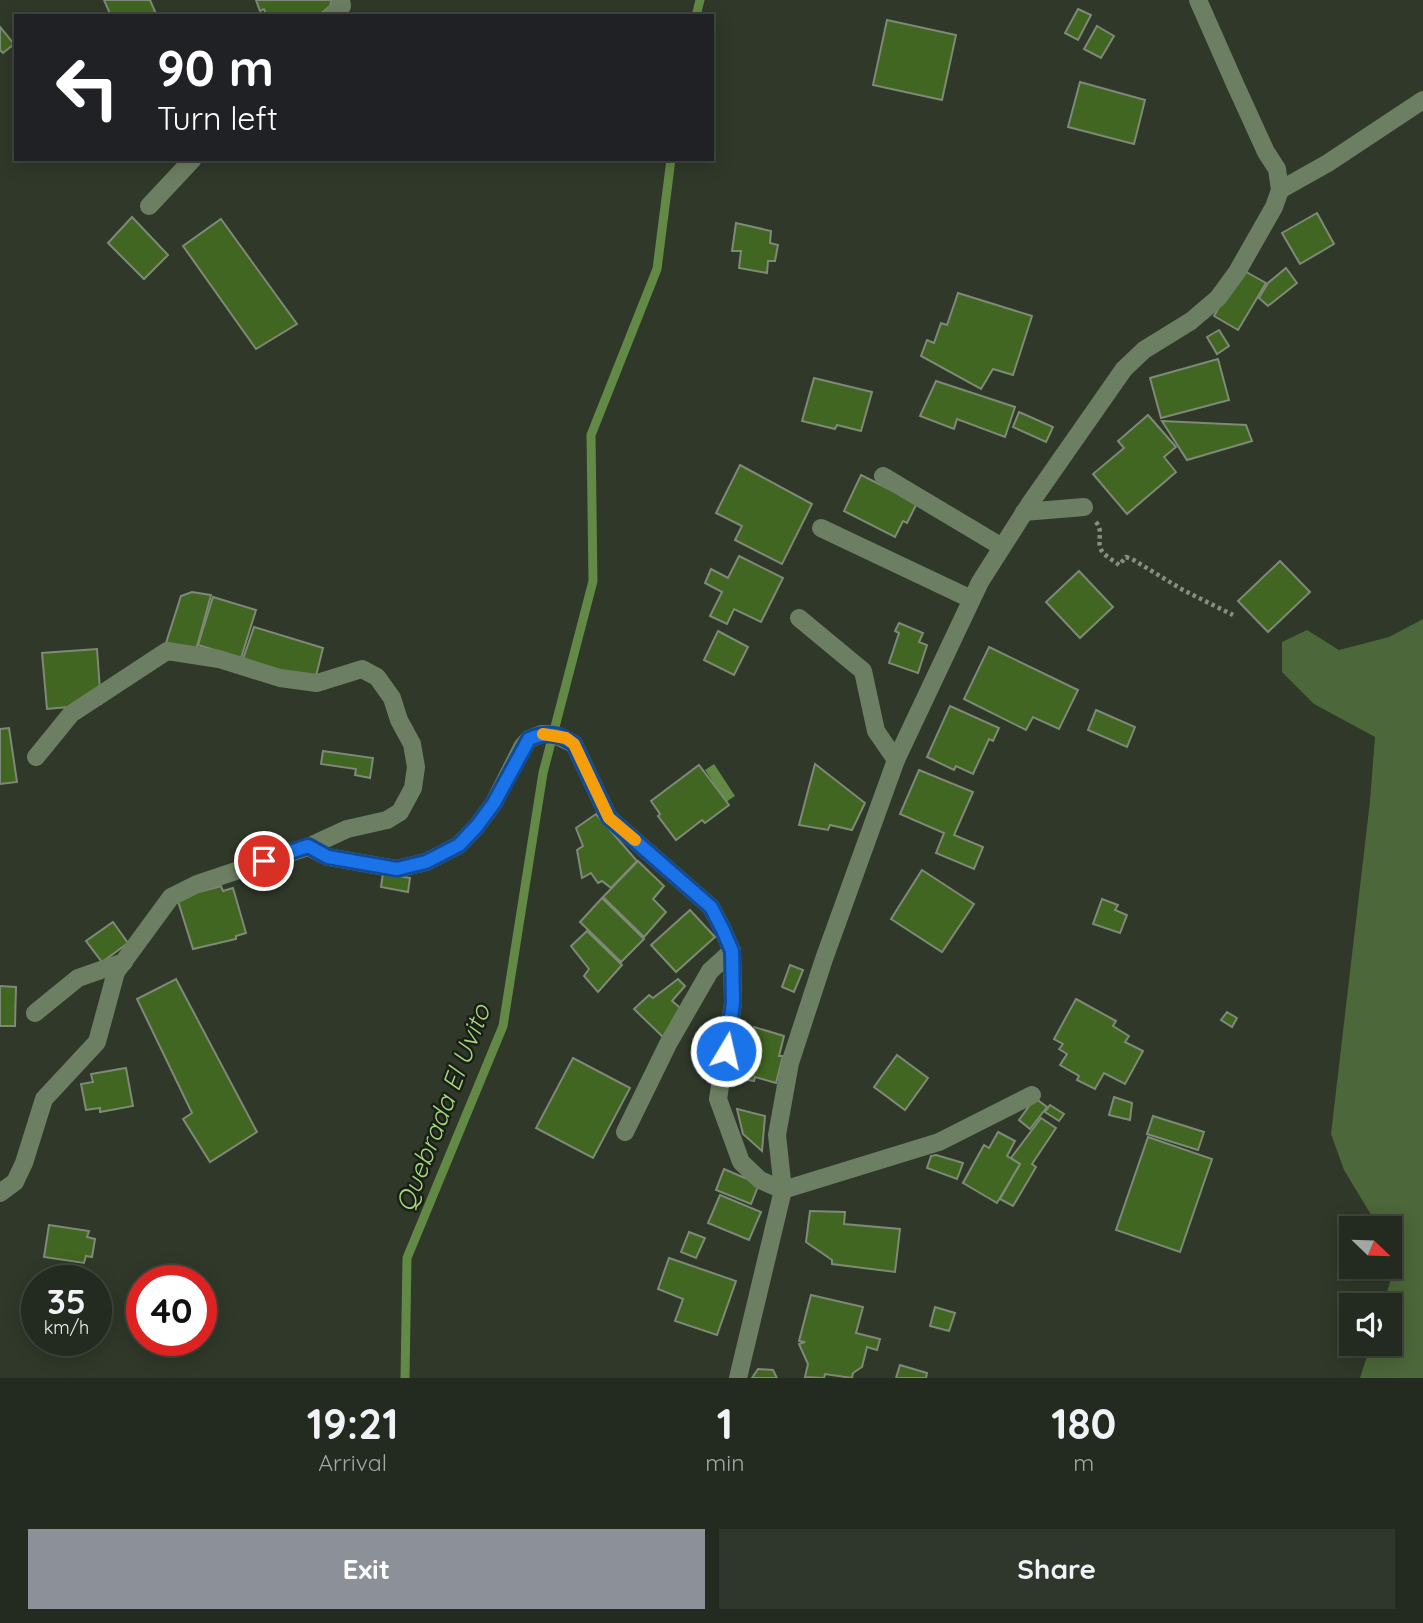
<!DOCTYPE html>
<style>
:root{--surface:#232a1f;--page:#2f362c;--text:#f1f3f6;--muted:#a3a7a4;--line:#40463d;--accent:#8c9099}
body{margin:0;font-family:Quicksand,sans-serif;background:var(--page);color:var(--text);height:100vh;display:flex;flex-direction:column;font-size:26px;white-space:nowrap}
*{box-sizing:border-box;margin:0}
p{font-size:23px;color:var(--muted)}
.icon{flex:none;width:38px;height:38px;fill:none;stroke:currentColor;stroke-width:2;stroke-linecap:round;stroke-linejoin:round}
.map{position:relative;height:1378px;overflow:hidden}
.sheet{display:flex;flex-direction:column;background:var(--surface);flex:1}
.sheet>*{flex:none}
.hud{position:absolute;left:14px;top:14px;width:700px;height:147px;border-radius:0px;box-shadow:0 4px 18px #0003,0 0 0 2px var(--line);background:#202124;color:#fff;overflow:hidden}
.needle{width:46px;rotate:113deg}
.tools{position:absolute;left:1339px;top:1216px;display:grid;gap:14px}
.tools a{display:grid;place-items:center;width:63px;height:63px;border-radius:0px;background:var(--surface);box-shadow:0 4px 18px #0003,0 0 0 2px var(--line);font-size:35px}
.speed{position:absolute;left:21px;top:1265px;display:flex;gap:14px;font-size:35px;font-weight:700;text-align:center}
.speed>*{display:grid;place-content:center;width:91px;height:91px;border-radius:50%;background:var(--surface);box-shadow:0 4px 18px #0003,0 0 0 2px var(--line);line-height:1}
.speed small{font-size:18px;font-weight:400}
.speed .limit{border:10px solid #d22;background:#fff;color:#111}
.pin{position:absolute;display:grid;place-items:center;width:60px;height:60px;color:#fff;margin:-30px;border:4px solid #fff;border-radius:50%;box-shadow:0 2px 7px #0007}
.me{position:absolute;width:77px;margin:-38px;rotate:9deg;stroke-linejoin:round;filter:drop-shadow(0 0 5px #0008)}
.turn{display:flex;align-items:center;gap:24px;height:147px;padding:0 28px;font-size:32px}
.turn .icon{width:91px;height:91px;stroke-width:2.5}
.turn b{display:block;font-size:49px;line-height:60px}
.eta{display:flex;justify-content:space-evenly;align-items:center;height:119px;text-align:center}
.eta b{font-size:42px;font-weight:700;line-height:49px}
.button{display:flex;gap:14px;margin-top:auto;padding:14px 28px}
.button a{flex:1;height:80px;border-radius:0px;background:var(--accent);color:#fff;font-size:28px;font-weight:700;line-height:80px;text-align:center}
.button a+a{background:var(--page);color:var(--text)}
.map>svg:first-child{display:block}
.green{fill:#4c6739}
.water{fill:#628945}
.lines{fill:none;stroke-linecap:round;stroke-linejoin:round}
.stream{stroke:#628945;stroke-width:9}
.building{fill:#416621;stroke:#7e8978;stroke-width:2}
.path{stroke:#878f82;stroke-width:4.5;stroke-dasharray:3.5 3.5;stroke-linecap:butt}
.minor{stroke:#6d7f62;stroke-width:18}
.route-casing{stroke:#114b97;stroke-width:18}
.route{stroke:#1a73e8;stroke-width:12}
.slow{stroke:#f59e0b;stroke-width:12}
.labels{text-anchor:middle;stroke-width:5;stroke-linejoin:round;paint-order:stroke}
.water-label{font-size:26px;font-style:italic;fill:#a2d87a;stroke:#1a1e17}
</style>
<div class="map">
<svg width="1423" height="1378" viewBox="0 0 1423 1378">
<rect width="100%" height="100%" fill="#2f3829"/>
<polygon class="green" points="1423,619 1423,1378 1360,1378 1371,1344 1390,1344 1390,1306 1383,1305 1393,1272 1394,1254 1390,1246 1390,1228 1379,1228 1344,1170 1331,1134 1370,801 1375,737 1314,704 1282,672 1282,642 1307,630 1339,650 1389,637"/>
<polygon class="water" points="714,764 735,796 726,802 705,770"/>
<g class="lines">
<g class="stream">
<polyline points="696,16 700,0"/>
<polyline points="405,1378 407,1258 503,1026 543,773 593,581 591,435 657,269 671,159"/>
</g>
</g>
<g class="building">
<polygon points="104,0 150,0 157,16 111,16"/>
<polygon points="256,0 332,0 330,6 318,16 267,16 264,9 260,11"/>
<polygon points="1078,9 1091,15 1078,40 1065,33"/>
<polygon points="887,20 956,35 942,100 873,85"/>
<polygon points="1097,26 1114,36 1101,58 1084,49"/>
<polygon points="0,27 14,44 3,53 0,50"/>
<polygon points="1080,82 1145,100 1134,144 1068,127"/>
<polygon points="1317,213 1334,244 1300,264 1282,233"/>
<polygon points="132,217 168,255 144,279 108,243"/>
<polygon points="221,219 297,324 256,349 183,246"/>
<polygon points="736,223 771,231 770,243 778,245 775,261 768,261 767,273 739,268 741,251 732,251"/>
<polygon points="1286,268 1297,283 1268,306 1259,298 1268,283"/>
<polygon points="1241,269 1266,283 1238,330 1214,316"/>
<polygon points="958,293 1032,316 1013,375 993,369 981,389 921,356 927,340 934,343 941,323 947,325"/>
<polygon points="1219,330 1229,346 1217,354 1207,337"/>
<polygon points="1218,359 1229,400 1161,418 1150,378"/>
<polygon points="814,378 872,392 861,431 837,425 835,429 802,421"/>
<polygon points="936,381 1015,407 1005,437 957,419 954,429 920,416"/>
<polygon points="1019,412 1053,427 1046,442 1013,427"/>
<polygon points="1148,415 1176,447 1164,457 1176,472 1127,514 1093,474 1124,448 1118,441"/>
<polygon points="1162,421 1246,425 1252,441 1187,460"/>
<polygon points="740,465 812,504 782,564 735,540 742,526 716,513"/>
<polygon points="861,475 917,503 907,523 903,521 895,537 844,511"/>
<polygon points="739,556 783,578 761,622 734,609 727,624 710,616 722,592 705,583 711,569 728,578"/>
<polygon points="1280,561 1310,592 1268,632 1238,601"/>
<polygon points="1079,571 1113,607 1080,638 1046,602"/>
<polygon points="192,592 211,595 196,650 166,643 181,596"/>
<polygon points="213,597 256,610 241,658 198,645"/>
<polygon points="899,623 923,633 919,642 927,645 918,673 889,663 899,633 895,631"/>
<polygon points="254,627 323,648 316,676 287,673 243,659"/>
<polygon points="718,631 748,647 734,675 704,660"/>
<polygon points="989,647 1078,690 1059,729 1033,717 1026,730 964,699"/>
<polygon points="97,649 101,704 47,709 42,653"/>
<polygon points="950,706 999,728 993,741 989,739 973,774 956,766 954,770 927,757"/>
<polygon points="1096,710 1135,727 1127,747 1088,730"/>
<polygon points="9,728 17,782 0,784 0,729"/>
<polygon points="323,751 373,758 370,778 355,775 356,769 321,764"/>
<polygon points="815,764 865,803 852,830 830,825 828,830 799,825"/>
<polygon points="699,765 729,805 705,823 702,820 676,840 658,816 660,814 651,801"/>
<polygon points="919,770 973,792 954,835 983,847 974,869 936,853 944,833 900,814"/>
<polygon points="596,814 637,861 611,888 602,881 598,883 591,873 582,878 577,850 583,846 576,828"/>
<polygon points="638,861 664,886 653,899 666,912 644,937 603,897"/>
<polygon points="922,870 974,904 942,952 891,919"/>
<polygon points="383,873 410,878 408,892 381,887"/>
<polygon points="221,886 223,891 233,888 246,933 236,936 236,939 193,949 177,898"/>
<polygon points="602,898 644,939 621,962 580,922"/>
<polygon points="1102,899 1118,905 1115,910 1127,915 1120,933 1093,924"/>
<polygon points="690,910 715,937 676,972 651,945"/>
<polygon points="113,922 128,943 102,962 86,941"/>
<polygon points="587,931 622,965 598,992 584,976 589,969 571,946"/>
<polygon points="790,965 803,970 794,992 782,987"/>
<polygon points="176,979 257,1132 210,1162 183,1119 192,1113 137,999"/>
<polygon points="678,979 685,986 672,1001 685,1012 665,1039 634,1009 649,995 653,998"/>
<polygon points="0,986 16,987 15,1026 0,1026"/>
<polygon points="1076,999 1116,1021 1113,1026 1129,1036 1125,1042 1143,1051 1125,1084 1104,1073 1095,1089 1077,1080 1079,1076 1060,1065 1067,1054 1059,1049 1063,1044 1054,1039"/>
<polygon points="1227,1012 1237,1018 1232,1027 1221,1020"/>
<polygon points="754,1027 784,1036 779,1056 783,1056 776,1083 755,1077 754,1081 733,1077 736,1044 748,1048"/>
<polygon points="897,1055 928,1078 905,1110 874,1087"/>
<polygon points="573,1058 630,1088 593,1158 536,1128"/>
<polygon points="126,1068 133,1106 100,1112 100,1108 86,1110 81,1084 93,1082 91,1074"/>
<polygon points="1114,1097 1132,1103 1130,1120 1109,1115"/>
<polygon points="1035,1098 1047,1107 1030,1129 1019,1120"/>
<polygon points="1050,1105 1064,1114 1059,1121 1045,1112"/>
<polygon points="737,1109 765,1116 762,1151 743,1134"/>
<polygon points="1153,1116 1204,1132 1198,1150 1147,1134"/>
<polygon points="1041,1118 1056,1128 1032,1164 1036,1167 1013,1206 1000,1199 1020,1164 1011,1158"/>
<polygon points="998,1132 1015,1141 1007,1156 1020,1164 997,1203 963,1183 984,1145 989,1148"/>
<polygon points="1148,1137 1212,1159 1180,1252 1116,1230"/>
<polygon points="936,1155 963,1163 957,1179 927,1168 931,1156"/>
<polygon points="724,1169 759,1184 751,1204 716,1190"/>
<polygon points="720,1195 761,1212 749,1240 708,1223"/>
<polygon points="810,1211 845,1212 844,1224 900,1229 895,1272 832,1264 832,1260 806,1242"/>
<polygon points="49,1225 89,1231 87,1237 95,1239 92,1257 86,1256 84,1263 44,1257"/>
<polygon points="689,1232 705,1238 696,1258 681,1252"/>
<polygon points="669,1258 736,1281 717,1335 675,1321 683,1299 658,1289"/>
<polygon points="811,1295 863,1307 856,1333 880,1339 877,1350 867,1347 862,1367 853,1373 852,1378 825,1374 824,1378 805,1377 808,1364 799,1344 805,1342 799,1341"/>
<polygon points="935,1307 955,1313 949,1331 930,1326"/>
<polygon points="900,1365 927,1373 926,1378 896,1378"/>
<polygon points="758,1369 773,1370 777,1378 752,1378"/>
</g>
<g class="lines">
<path class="path" d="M 1096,522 C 1103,531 1098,537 1100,547 C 1102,555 1113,560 1119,565 L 1126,557 L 1132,559 L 1183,590 L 1233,615"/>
<g class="minor">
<polyline points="332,16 342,6 341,0"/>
<polyline points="1280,190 1328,163 1423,100"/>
<polyline points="149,206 193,159"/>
<polyline points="883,476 1002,547"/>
<polyline points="1024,512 1084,507"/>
<polyline points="821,528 971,599"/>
<polyline points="799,618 863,671 876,731 896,760"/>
<polyline points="36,757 71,714 167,651 219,659 280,678 317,683 362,669 377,677 392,698 399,720 412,744 416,767 413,788 400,812 387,820 347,829 308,847"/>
<polyline points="35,1013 78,978 124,962"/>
<polyline points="625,1132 668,1044 710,971 732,951"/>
<polyline points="0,1193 15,1182 24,1163 44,1099 97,1042 116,972 171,897 197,884 308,847 328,857 397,869 426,862 459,845 477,826 494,803 522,747 529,739 542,734 553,734 574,744 609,818 711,907 723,930 732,951 733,1003 718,1099 741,1162 760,1180 783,1190 939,1142 1032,1095"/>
<polyline points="738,1378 783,1190 777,1135 790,1063 824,959 896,760 980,582 1029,505 1124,369 1144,350 1191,321 1218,298 1237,272 1274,207 1280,190 1277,169 1266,152 1235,84 1198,0"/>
</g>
</g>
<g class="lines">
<defs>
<path id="route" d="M 264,861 L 308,846 L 328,857 L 397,869 L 426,862 L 459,845 L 477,826 L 494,803 L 529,739 C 546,732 559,733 574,744 L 609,818 L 711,907 L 723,930 L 732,951 L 733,1003 L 726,1051"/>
</defs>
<use href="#route" class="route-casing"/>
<use href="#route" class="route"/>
<polyline class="slow" points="543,734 566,738 574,744 609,818 635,840"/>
</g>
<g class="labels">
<g class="water-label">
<text transform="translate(443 1108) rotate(-69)" y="9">Quebrada El Uvito</text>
</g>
</g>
</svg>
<div class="tools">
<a><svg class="needle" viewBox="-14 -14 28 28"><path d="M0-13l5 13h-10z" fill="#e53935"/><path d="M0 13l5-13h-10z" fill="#a3a7a4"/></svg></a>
<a><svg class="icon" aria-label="sound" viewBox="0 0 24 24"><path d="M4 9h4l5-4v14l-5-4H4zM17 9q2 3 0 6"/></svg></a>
</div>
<div class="speed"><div>35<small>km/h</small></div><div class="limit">40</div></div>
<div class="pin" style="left:264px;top:861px;background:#d93025"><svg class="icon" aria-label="arrive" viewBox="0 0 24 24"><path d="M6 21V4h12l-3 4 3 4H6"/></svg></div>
<svg class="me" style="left:726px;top:1051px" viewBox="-20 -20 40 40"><circle r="17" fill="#1a73e8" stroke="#fff" stroke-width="3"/><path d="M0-11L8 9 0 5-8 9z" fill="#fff"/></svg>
<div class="hud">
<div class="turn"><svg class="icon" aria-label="left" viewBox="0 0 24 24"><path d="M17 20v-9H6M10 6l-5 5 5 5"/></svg><div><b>90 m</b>Turn left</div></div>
</div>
</div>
<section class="sheet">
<div class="eta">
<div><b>19:21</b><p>Arrival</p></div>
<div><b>1</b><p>min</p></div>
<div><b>180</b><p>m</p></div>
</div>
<div class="button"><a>Exit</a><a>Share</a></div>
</section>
